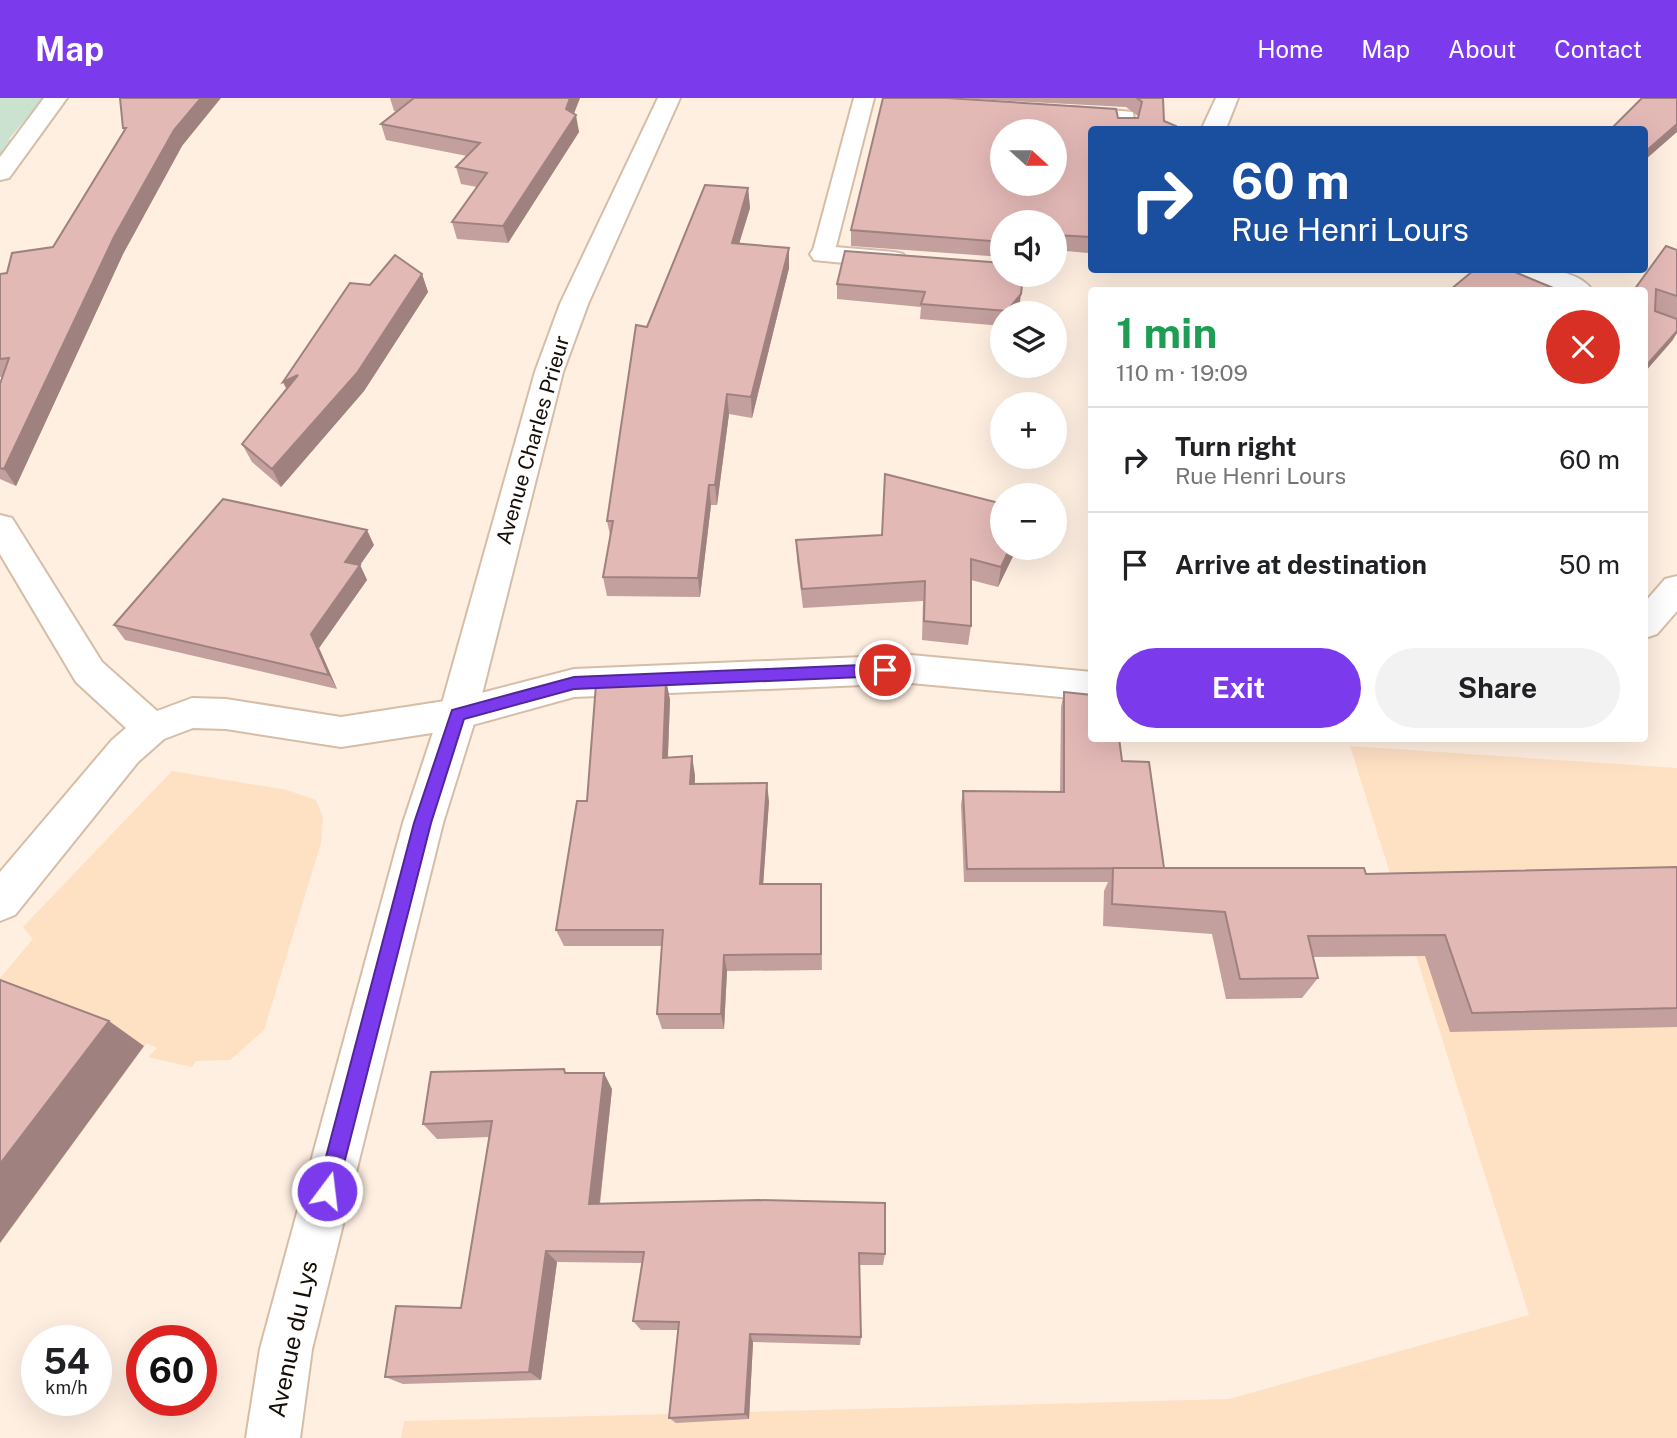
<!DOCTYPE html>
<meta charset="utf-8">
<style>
:root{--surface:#fff;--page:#f2f2f2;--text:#202124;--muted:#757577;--line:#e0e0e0;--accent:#7c3aed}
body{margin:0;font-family:"Public Sans",sans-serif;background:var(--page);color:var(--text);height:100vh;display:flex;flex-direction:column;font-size:26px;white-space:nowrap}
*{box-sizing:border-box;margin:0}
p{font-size:23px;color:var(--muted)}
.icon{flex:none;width:38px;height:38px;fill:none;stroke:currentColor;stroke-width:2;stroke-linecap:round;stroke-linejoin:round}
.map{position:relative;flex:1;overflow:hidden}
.sheet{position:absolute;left:1088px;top:189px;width:560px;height:455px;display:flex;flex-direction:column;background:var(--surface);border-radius:7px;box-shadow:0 7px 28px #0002}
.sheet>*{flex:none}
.top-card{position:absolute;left:1088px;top:28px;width:560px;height:147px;border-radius:7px;box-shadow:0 7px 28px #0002;background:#1a4fa0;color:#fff;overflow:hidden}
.needle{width:46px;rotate:111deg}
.fabs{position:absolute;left:990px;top:21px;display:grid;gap:14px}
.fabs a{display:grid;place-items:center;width:77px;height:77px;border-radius:50%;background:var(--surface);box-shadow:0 7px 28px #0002;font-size:35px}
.speed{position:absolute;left:21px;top:1227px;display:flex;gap:14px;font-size:35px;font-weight:700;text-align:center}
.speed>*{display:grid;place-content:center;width:91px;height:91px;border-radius:50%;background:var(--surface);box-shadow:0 7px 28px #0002;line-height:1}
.speed small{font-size:18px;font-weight:400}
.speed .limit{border:10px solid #d22;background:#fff;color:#111}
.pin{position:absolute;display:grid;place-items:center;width:60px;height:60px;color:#fff;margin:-30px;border:4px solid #fff;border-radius:50%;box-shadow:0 2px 7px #0007}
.me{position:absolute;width:77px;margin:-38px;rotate:15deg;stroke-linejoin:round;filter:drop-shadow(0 0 5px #0008)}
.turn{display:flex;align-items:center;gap:24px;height:147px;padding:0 28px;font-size:32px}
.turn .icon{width:91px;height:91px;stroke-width:2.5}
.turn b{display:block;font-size:49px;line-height:60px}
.round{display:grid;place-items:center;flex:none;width:74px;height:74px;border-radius:37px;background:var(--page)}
.summary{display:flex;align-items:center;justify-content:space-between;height:119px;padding:0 28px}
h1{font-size:42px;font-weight:700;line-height:52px;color:#1e9e55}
.primary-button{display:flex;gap:14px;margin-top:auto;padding:14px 28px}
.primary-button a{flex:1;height:80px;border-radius:42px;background:var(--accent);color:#fff;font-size:28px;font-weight:700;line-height:80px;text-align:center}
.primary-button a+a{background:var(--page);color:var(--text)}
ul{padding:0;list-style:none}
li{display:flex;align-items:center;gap:21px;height:105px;padding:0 28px;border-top:2px solid var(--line)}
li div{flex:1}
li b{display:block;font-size:26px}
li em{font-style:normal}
header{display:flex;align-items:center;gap:42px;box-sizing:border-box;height:98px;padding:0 35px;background:var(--accent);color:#fff}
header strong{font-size:33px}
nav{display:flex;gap:38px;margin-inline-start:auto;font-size:24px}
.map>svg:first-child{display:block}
.built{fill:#fee0c3}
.green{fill:#cae2cf}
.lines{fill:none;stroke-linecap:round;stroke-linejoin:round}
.lane-casing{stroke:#d5bda7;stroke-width:4}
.street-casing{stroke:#d5bda7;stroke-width:4}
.primary-casing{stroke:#d5bda7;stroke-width:4}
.lane{fill:#fff;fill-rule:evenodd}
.street{fill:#fff;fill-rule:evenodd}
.primary{fill:#fff;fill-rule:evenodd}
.wall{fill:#c39f9d;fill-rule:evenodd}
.shaded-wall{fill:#9f827f}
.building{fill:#e3b9b6;stroke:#9f827f;stroke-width:2;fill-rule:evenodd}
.route{fill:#7c3aed;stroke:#51269a;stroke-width:2}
.labels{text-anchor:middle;stroke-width:6;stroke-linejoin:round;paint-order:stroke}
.far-street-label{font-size:21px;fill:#160e06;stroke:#fff}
.street-label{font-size:24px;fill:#160e06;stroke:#fff}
</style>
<header>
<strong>Map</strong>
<nav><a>Home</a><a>Map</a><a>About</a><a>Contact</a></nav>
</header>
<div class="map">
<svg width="1677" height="1340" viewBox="0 0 1677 1340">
<rect width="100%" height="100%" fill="#feefe1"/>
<g class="built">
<polygon points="1350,648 1677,670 1677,1340 401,1340 404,1323 1229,1301 1529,1217"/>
<polygon points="172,673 287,692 316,702 323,719 321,745 264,932 230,962 196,963 192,969 148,959 157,950 147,945 0,1146 0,880 33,841 23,829"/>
</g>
<polygon class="green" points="0,0 44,0 9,41 19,44 0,62"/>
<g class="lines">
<defs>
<g id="lane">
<polygon points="854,0 874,0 834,156 823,163 812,156"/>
<polygon points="1073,9 1133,14 1135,32 1115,32 1116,23 1066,19 1063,15 1066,11"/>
</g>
<g id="street">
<polygon points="44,0 67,0 9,80 0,82 0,59"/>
<polygon points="1216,0 1238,0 1227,28 1228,32 1205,32 1203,28"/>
<polygon points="823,148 894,154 903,156 907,162 903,168 894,170 814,162 810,156 814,150"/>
<path d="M 1516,172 C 1538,170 1578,171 1592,192 C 1570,194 1530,193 1516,172 Z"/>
<polygon points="0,417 12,420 102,564 157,613 192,600 226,601 341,619 458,601 574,571 911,557 1092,574 1092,602 911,585 574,599 458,631 341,649 226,631 193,630 164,641 138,664 15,817 0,823 0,774 112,642 126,630 76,584 0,456"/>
<polygon points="1677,478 1677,513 1657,536 1645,540 1645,504 1665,481"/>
</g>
<polygon id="primary" points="658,0 680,0 588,206 563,274 477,616 443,725 312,1251 300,1340 246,1340 260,1251 403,725 439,616 535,274 560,206"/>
</defs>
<use href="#lane" class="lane-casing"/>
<use href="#street" class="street-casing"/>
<use href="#primary" class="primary-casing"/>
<use href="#lane" class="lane"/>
<use href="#street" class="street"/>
<use href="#primary" class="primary"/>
</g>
<g class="wall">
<polygon points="120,0 182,48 123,156 16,388 0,381 0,286 2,279 0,279 0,176 7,175 53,149 124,33 123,30"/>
<polygon points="390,0 580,0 574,16 579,34 508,145 457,141 452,124 477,89 461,86 456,69 467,58 386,42 381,26 397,13 394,13"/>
<path d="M 883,0 L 947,0 L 1116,11 L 1118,20 L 1138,20 L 1138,18 L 1126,9 L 956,0 L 1163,0 L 1164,23 L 1176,28 L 1175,32 L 1092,32 L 1091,139 L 1088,155 L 1055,152 L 1055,124 L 1003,124 L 1003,159 L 851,148 L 851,132 ZM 1003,33 L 1055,33 L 1055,86 L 1003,86 Z"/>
<polygon points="748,90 750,110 739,146 789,150 789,170 752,320 729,316 717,407 711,407 700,499 607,498 603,479 610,437 607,423 647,229"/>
<polygon points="1677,152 1677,235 1672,243 1645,192"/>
<polygon points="1003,165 1019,211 1016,215 1003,215 1003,228 920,221 921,209 837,201 837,186"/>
<polygon points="422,176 428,194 364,293 281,389 252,364 242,346 287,291 283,284"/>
<polygon points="796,442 1003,450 1017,450 998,489 971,482 971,528 968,547 922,542 923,503 803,510 797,462"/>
<polygon points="374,447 360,467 367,482 319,550 337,591 125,542 114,527"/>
<polygon points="666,582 670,602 668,659 695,677 695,686 769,703 763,786 821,786 822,872 727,873 724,931 662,931 657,916 662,848 564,848 556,832 587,703"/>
<polygon points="1064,594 1122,663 1164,770 1366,776 1677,769 1677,929 1450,934 1425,858 1313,859 1318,880 1302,900 1226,901 1212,836 1103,828 1104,793 1108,784 964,784 961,707 963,693 1060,694 1061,609"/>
<polygon points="566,975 612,991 600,1106 885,1156 883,1167 859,1167 861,1239 860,1247 753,1244 749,1321 676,1325 669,1320 678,1232 641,1232 633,1223 642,1165 557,1164 541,1282 403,1286 385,1279 461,1210 489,1039 437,1041 423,1026"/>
</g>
<g class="shaded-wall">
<polygon points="201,0 221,0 182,48 123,156 16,388 4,371 114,139 174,32"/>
<polygon points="570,0 580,0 569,27 566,11"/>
<polygon points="576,17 579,34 508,145 503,128"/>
<polygon points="1677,26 1677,34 1645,62 1645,54"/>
<polygon points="748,90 750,110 733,165 732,145"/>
<polygon points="789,150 789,170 752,320 751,299"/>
<polygon points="422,176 428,194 364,293 281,389 272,371"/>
<polygon points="1021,196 1019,211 1016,215 1006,215 1007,213"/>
<polygon points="1677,233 1677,235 1672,243 1645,274 1645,269"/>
<polygon points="298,277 292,302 283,284"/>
<polygon points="727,296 729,316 717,407 715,387"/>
<polygon points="709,387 711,407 700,499 698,480"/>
<polygon points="367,432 374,447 360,467 367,482 319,550 337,591 329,577 311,536 345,464"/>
<polygon points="1010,450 1017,450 998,489 1001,469"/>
<polygon points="666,582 670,602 667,678 663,660"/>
<polygon points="692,658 695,677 694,705 690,686"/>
<polygon points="767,685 769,703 762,803 760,786"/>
<polygon points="724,857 727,873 724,931 721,916"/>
<polygon points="109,923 144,948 0,1145 0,1066"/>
<polygon points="604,975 612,991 598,1119 589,1106"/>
<polygon points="546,1153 557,1164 541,1282 529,1274"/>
<polygon points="750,1236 753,1244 749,1321 745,1316"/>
</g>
<g class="building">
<polygon points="120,0 201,0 174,32 114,139 4,371 0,370 0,286 9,260 0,261 0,176 7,175 12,155 53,149 126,30 123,30"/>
<polygon points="414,0 570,0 566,11 576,17 503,128 452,124 487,75 456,69 480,45 381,26"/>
<path d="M 883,0 L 947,0 L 1116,11 L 1118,20 L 1138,20 L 1142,4 L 1137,0 L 1163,0 L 1164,23 L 1176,28 L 1175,32 L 1092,32 L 1091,139 L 1055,137 L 1055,124 L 1003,124 L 1003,144 L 851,132 ZM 1003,33 L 1055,33 L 1055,86 L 1003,86 Z"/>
<polygon points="1642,0 1677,0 1677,26 1645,54 1645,32 1610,32"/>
<polygon points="705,87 748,90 732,145 789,150 751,299 727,296 715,387 709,387 698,480 603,479 613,423 607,423 636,227 647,229"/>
<polygon points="1666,148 1677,152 1677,198 1656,191 1655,213 1677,221 1677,233 1645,269 1645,192 1634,192"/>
<polygon points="845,153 1003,165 1003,177 1023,177 1021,196 1007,213 921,206 925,194 837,186"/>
<polygon points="395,157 422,176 357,275 272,371 242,346 298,277 283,284 350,185 370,187"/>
<polygon points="1474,172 1510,172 1558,192 1450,192"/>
<polygon points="885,376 1003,406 1003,450 1010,450 1001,469 971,461 971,528 924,523 925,483 802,491 796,442 882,437"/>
<polygon points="223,401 367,432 345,464 360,467 311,536 329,577 114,527"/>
<polygon points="666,582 663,660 692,658 690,686 767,685 760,786 821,786 821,856 724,857 721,916 657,916 663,832 556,832 577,703 587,703 596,586"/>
<polygon points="1064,594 1092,597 1092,640 1119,640 1122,663 1149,664 1164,770 967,771 963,693 1064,694"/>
<polygon points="1677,769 1677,910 1472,915 1445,837 1308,838 1318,880 1240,881 1225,814 1112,806 1113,770 1364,770 1366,776"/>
<polygon points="0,882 109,923 0,1066"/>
<polygon points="564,971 565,975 604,975 589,1106 758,1102 885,1105 885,1156 859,1155 861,1239 750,1236 745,1316 669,1320 679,1224 633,1223 644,1154 546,1153 529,1274 385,1279 396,1208 461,1210 492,1023 423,1026 431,974"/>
</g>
<polygon class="route" points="885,566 892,572 885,578 574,591 464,621 431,725 337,1093 334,1101 327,1103 320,1101 317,1093 414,725 452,612 574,579"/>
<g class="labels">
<g class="far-street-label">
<text transform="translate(533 342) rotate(-74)" y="7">Avenue Charles Prieur</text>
</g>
<g class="street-label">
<text transform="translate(293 1241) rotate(-78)" y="8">Avenue du Lys</text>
</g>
</g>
</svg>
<div class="fabs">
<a><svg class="needle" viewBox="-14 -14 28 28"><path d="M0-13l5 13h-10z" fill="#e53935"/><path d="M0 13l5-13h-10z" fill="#757577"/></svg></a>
<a><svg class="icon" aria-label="sound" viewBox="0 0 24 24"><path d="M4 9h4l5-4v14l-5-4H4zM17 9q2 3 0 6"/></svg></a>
<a><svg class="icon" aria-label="layers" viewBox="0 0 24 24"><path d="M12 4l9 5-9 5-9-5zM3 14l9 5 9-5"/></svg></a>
<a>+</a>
<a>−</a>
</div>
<div class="speed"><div>54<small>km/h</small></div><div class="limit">60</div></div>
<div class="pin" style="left:885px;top:572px;background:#d93025"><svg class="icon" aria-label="arrive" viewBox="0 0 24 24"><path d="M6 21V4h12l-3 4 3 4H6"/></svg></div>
<svg class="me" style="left:327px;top:1093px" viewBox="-20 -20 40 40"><circle r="17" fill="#7c3aed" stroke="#fff" stroke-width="3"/><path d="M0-11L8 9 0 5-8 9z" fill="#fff"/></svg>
<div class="top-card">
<div class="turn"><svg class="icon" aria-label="right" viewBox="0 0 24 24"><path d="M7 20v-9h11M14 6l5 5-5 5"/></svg><div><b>60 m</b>Rue Henri Lours</div></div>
</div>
<section class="sheet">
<div class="summary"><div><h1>1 min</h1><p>110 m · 19:09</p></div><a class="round" style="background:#d93025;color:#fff"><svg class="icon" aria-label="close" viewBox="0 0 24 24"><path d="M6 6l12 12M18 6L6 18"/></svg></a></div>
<ul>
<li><svg class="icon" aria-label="right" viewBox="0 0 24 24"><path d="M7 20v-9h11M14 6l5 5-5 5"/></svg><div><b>Turn right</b><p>Rue Henri Lours</p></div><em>60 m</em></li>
<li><svg class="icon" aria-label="arrive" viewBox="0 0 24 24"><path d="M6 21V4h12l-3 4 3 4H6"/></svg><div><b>Arrive at destination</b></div><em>50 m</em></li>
</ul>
<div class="primary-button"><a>Exit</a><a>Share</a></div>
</section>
</div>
